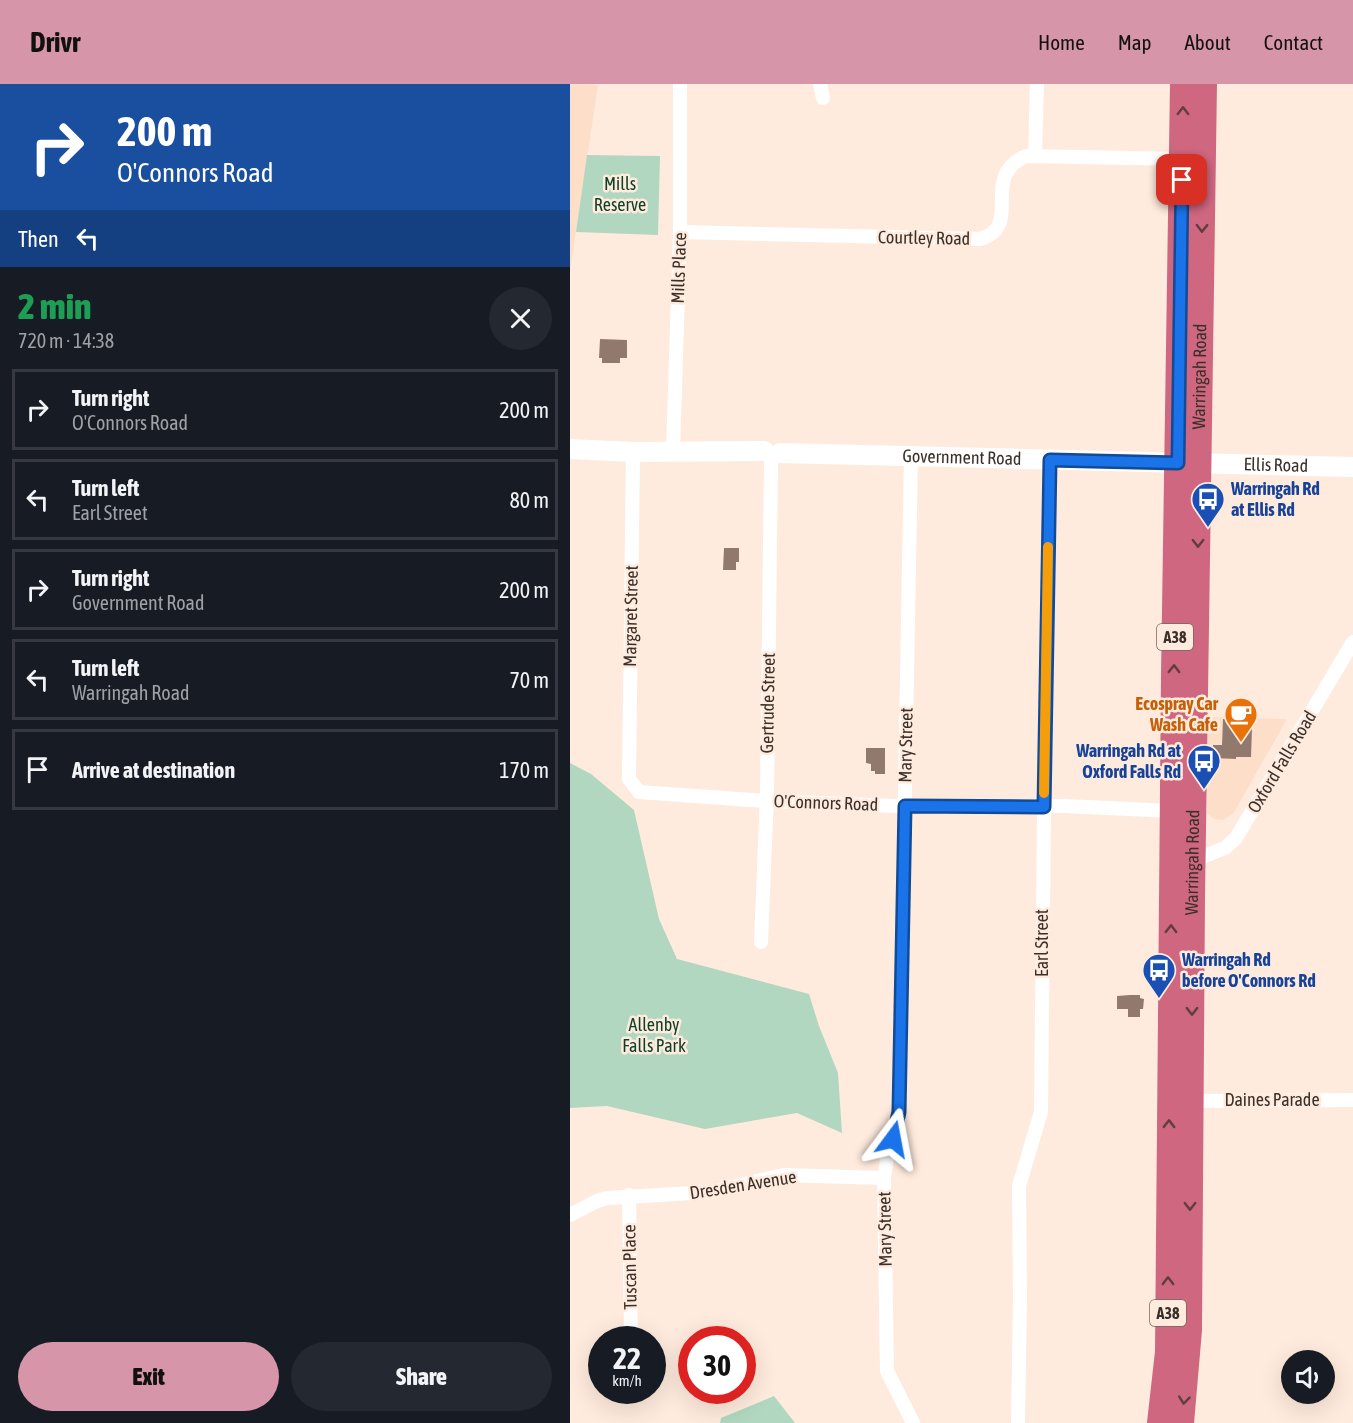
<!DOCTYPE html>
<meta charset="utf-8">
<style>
:root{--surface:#171b24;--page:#242831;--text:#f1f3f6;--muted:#9ea1a6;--line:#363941;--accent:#d695a9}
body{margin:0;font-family:"Asap Condensed",sans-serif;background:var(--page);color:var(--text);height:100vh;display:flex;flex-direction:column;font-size:22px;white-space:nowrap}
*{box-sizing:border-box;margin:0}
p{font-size:20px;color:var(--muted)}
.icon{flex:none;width:33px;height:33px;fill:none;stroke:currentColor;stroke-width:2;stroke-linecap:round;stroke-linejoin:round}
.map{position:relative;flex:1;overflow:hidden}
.drawer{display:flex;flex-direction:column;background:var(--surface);width:570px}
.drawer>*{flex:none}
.top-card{background:#1a4fa0;color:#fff;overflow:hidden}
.buttons{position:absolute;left:711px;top:1266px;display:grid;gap:12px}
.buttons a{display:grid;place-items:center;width:54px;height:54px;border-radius:50%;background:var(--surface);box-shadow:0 6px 24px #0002;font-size:30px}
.speed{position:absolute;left:18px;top:1242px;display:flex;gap:12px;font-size:30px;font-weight:700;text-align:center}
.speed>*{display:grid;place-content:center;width:78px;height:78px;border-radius:50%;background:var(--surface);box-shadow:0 6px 24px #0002;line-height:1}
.speed small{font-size:15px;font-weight:400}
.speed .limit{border:9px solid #d22;background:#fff;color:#111}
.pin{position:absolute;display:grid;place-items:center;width:51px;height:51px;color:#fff;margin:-26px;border-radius:12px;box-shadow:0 3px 9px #0006}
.me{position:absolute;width:66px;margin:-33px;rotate:13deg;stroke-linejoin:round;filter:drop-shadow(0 0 4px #0008)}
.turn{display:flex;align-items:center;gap:21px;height:126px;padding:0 18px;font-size:27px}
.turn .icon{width:78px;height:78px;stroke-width:2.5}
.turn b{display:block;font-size:42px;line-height:51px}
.then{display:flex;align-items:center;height:57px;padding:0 18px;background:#0003;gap:12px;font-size:22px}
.round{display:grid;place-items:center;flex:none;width:63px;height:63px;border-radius:32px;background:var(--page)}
.head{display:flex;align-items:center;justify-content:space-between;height:102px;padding:0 18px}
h1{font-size:36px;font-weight:800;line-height:45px;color:#1e9e55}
.button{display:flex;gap:12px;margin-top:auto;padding:12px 18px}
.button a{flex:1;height:69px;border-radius:36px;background:var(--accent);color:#111;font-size:24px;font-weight:800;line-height:69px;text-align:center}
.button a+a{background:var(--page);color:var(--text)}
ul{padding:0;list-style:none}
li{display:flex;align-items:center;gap:18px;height:81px;margin:0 12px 9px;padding:0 6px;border:3px solid var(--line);border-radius:0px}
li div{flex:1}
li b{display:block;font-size:22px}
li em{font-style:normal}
header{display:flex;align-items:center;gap:36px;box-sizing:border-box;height:84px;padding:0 30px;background:var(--accent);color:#111}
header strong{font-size:28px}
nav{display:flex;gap:33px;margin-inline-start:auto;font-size:21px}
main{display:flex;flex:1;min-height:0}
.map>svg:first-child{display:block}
.built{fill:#fddec8}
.green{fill:#b1d7c0}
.building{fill:#92796e}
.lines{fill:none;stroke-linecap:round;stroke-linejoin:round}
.street{stroke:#fff;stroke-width:14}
.secondary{stroke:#fff;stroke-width:20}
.highway{stroke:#cf6780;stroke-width:26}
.oneway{stroke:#5f3e40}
.route-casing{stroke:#114b97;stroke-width:15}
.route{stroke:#1a73e8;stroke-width:10}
.slow{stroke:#f59e0b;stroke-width:10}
.labels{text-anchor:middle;stroke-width:5;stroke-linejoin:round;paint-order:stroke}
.shield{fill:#ffebdd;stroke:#756860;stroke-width:1.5}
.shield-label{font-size:16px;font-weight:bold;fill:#3a302a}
.park-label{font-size:18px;fill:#0b4128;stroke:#ffebdd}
.street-label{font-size:18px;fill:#3a302a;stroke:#ffebdd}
.transit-label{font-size:18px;font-weight:bold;fill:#164399;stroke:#ffebdd;text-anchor:start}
.food-label{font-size:18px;font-weight:bold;fill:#c56008;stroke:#ffebdd;text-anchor:end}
</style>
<header>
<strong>Drivr</strong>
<nav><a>Home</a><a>Map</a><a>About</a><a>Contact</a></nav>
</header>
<main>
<section class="drawer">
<div class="top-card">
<div class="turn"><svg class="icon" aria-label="right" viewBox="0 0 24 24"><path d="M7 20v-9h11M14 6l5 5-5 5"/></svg><div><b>200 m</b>O'Connors Road</div></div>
<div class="then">Then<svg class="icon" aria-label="left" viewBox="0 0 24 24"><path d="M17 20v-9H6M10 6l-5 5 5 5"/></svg></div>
</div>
<div class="head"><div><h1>2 min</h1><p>720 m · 14:38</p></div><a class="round"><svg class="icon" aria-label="close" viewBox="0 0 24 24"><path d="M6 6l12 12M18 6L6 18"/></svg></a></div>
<ul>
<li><svg class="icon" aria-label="right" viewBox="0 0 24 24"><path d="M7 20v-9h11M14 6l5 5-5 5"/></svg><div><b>Turn right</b><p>O'Connors Road</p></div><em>200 m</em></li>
<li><svg class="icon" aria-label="left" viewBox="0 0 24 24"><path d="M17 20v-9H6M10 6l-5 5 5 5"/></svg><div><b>Turn left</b><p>Earl Street</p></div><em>80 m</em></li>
<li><svg class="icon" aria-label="right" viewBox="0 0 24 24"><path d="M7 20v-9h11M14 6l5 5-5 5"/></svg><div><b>Turn right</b><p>Government Road</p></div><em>200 m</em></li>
<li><svg class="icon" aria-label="left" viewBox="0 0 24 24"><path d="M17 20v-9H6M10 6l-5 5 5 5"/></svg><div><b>Turn left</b><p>Warringah Road</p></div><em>70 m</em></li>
<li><svg class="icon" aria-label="arrive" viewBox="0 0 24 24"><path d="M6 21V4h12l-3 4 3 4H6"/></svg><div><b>Arrive at destination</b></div><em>170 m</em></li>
</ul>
<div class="button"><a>Exit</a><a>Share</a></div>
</section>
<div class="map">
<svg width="783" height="1339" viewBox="0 0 783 1339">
<rect width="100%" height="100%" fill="#ffebdd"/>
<g class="built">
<polygon points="0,0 28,1 0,187"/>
<polygon points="638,633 717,635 663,730 653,736 644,735 637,729"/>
</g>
<g class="green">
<polygon points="17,71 90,72 88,151 6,148"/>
<polygon points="0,679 21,690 64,726 89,835 107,875 239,910 249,942 268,989 272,1049 227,1029 135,1045 37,1022 0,1024"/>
<polygon points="204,1312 225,1339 150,1339 151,1334"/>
</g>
<g class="building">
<polygon points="30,255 57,256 57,274 50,274 50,279 32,279 32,274 29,274"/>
<polygon points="154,464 169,464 169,478 166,478 166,486 153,486"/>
<polygon points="653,635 666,636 665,644 682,645 681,673 666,673 666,675 643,674 643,661 652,661"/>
<polygon points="296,664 315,664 315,690 305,690 305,687 301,687 301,680 296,679"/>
<polygon points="560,911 570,911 570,914 574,915 573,925 570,925 570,933 558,933 558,925 547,925 547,912"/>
</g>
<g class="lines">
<g class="street">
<polyline points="250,0 253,14"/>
<polyline points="465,72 467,0"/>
<path d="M 110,148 L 410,155 C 455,142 408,93 456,72 L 612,75"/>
<polyline points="63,368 59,695 69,708 196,717 326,722 494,722 603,727"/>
<polyline points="103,368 110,148 110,0"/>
<polyline points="341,372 329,1034 317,1075 314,1094 317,1287 343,1339"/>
<polyline points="622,777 655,764 666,754 783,558"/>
<polyline points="191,858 197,711 201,378"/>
<polyline points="621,1017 783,1016"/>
<polyline points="59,1111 61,1256"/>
<polyline points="0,1131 27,1117 37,1114 141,1108 213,1091 314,1094"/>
<polyline points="448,1339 450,1212 449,1102 471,1028 474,730 480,376"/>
</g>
<g class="secondary">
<polyline points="0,365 63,368 194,367"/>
<path id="s1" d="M 210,369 L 783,383"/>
</g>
<g class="highway">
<polyline points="590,1339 598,1268 604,592 613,0"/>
<path id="s2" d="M 611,1339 L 619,1246 L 622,813 L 634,0"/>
</g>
</g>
<defs><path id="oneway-chevron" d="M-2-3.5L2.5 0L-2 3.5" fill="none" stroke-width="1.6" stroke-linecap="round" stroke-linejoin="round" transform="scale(1.5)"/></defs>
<g class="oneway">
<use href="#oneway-chevron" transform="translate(613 27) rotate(-89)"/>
<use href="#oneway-chevron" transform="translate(632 144) rotate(91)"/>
<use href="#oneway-chevron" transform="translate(628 459) rotate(91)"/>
<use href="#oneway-chevron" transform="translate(604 585) rotate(-89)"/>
<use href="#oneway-chevron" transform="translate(601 845) rotate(-89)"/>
<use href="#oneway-chevron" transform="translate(622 927) rotate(90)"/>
<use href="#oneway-chevron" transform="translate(599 1040) rotate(-89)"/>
<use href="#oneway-chevron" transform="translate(620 1122) rotate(90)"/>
<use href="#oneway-chevron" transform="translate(598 1197) rotate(-90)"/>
<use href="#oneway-chevron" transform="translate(614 1316) rotate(96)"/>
</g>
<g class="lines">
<defs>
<polyline id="route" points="323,1055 329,1028 335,722 474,723 480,376 608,379 612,96"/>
</defs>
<use href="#route" class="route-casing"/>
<use href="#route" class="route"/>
<polyline class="slow" points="474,709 478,463"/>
</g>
<defs>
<symbol id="bus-pin" viewBox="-11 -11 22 30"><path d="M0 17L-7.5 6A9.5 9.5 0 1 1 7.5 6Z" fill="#1a4fb4" stroke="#ffebdd"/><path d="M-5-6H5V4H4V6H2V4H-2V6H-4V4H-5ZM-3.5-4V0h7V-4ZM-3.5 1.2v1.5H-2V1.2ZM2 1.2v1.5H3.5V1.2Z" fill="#fff"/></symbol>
<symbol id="cafe-pin" viewBox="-11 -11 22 30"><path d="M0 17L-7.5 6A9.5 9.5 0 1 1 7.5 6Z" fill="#e8710a" stroke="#ffebdd"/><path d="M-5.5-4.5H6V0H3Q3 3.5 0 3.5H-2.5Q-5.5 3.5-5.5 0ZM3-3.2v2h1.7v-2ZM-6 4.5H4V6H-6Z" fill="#fff"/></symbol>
</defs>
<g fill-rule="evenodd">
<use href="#bus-pin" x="619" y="396" width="38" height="52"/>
<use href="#cafe-pin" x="652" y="611" width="38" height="52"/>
<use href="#bus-pin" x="615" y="658" width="38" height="52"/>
<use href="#bus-pin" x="570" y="867" width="38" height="52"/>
</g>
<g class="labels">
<g class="shield">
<rect x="587" y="540" width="36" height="26" rx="4.5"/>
<rect x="580" y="1216" width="36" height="26" rx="4.5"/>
</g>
<g class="shield-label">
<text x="605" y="559">A38</text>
<text x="598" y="1235">A38</text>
</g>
<g class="park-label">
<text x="50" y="106">Mills<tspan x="50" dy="21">Reserve</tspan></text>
<text x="84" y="947">Allenby<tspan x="84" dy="21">Falls Park</tspan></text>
</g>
<g class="street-label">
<text transform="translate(354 154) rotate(1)" y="6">Courtley Road</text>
<text transform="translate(109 184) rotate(-88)" y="6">Mills Place</text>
<text dy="6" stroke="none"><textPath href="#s2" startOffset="1047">Warringah Road</textPath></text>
<text dy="6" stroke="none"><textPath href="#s1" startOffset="182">Government Road</textPath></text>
<text dy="6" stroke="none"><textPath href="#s1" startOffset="496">Ellis Road</textPath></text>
<text transform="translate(61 532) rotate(-89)" y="6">Margaret Street</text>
<text transform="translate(198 619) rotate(-89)" y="6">Gertrude Street</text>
<text transform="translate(336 661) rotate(-89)" y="6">Mary Street</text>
<text transform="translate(712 678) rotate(-59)" y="6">Oxford Falls Road</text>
<text transform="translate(256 719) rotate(2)" y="6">O'Connors Road</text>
<text dy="6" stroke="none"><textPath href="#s2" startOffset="561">Warringah Road</textPath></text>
<text transform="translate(472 859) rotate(-90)" y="6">Earl Street</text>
<text x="702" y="1022">Daines Parade</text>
<text transform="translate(173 1101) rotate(-9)" y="6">Dresden Avenue</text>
<text transform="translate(315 1145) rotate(-91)" y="6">Mary Street</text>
<text transform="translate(60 1183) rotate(-91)" y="6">Tuscan Place</text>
</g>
<g class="transit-label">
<text x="661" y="411">Warringah Rd<tspan x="661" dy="21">at Ellis Rd</tspan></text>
<text x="611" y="673" text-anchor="end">Warringah Rd at<tspan x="611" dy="21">Oxford Falls Rd</tspan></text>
<text x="612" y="882">Warringah Rd<tspan x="612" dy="21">before O'Connors Rd</tspan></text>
</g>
<g class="food-label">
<text x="648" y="626">Ecospray Car<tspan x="648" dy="21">Wash Cafe</tspan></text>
</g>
</g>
</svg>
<div class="buttons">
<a><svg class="icon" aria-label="sound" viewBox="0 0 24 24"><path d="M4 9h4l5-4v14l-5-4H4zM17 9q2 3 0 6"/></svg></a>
</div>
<div class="speed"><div>22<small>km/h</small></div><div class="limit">30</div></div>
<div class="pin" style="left:612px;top:96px;background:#d93025"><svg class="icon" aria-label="arrive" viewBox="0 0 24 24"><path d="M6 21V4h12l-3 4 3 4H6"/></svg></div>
<svg class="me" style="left:323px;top:1055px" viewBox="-20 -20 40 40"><path d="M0-17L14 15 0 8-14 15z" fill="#1a73e8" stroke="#fff" stroke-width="4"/></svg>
</div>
</main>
